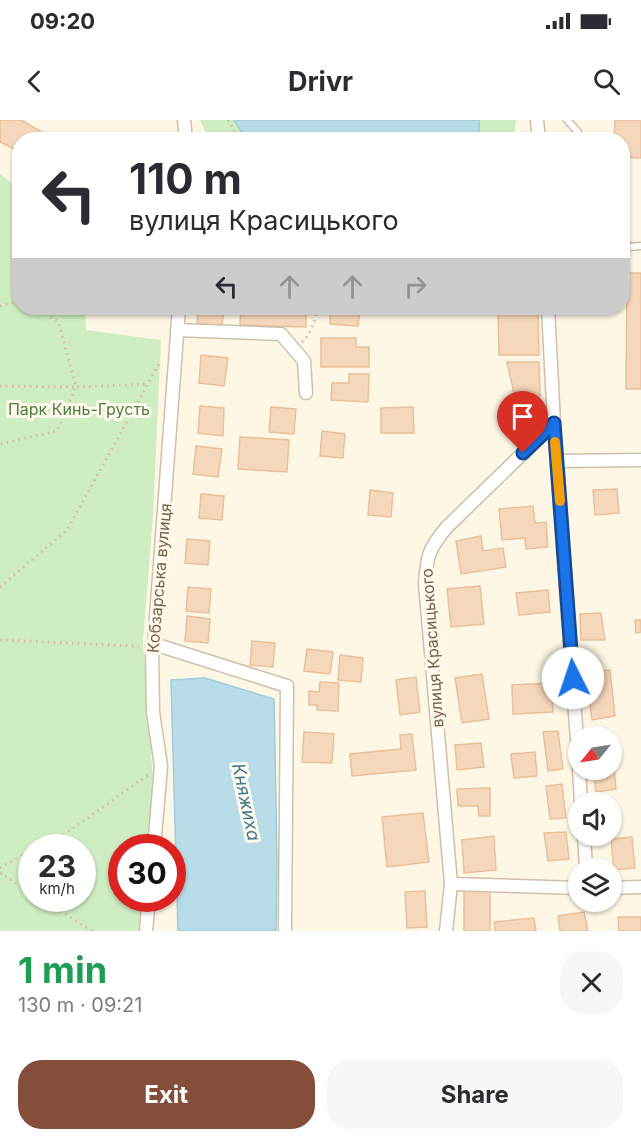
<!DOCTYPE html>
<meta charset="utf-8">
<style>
:root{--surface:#fff;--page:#f7f7f7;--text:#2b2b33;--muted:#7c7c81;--accent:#844e3a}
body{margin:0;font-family:Inter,sans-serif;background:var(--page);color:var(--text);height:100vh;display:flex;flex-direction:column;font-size:22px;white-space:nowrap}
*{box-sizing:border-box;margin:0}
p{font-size:20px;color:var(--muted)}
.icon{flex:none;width:33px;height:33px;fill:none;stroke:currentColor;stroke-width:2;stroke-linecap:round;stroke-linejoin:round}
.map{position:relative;height:811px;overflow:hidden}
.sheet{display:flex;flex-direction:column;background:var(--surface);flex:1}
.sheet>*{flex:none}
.banner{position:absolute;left:12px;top:12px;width:618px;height:183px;border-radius:24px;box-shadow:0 2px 4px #0004;background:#fff;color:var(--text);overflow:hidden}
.needle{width:39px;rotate:240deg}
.tools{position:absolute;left:568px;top:606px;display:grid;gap:12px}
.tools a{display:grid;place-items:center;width:54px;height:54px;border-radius:50%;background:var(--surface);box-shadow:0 2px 4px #0004;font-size:30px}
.speed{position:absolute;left:18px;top:714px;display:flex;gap:12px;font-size:30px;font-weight:700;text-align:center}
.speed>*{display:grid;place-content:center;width:78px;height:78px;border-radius:50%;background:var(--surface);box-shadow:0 2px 4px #0004;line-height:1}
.speed small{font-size:15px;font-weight:400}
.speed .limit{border:9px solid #d22;background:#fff;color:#111}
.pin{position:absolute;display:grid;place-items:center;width:51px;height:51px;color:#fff;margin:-62px -26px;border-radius:50% 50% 50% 0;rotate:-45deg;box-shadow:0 0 6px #0007}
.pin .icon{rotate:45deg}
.me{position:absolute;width:66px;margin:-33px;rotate:356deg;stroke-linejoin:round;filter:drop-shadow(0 0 4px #0008)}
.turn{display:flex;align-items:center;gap:21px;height:126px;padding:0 18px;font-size:27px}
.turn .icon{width:78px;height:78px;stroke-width:2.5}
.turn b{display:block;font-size:42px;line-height:51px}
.lanes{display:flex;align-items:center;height:57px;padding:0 18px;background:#0003;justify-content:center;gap:30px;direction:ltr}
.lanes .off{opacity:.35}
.round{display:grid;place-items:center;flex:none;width:63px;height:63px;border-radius:24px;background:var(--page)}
.summary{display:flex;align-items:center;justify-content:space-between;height:102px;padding:0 18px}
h1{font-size:36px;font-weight:700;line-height:45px;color:#1e9e55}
.button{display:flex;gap:12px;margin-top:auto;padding:12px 18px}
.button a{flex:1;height:69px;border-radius:24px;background:var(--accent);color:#fff;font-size:24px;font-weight:700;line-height:69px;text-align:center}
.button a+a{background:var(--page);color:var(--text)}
.status{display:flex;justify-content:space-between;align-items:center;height:42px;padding:0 30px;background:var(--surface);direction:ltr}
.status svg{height:16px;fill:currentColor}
header{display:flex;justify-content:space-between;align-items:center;height:78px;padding:0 18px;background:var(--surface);font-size:27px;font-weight:700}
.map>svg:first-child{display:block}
.green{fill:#cfedc2;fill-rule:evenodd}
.water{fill:#b8dde9;stroke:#9dccdc;stroke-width:1.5}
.building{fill:#f5d8bb;stroke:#e9c09a;stroke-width:1.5}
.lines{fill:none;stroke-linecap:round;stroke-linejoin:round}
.service-casing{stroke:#d0bfaa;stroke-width:9}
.minor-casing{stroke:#d0bfaa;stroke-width:15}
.path{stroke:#dbbb9d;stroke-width:3;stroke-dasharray:1.5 4.5;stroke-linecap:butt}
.service{stroke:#fff;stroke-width:6}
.minor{stroke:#fff;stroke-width:12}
.route-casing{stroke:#114b97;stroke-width:15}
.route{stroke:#1a73e8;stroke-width:10}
.slow{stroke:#f59e0b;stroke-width:10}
.labels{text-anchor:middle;stroke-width:6;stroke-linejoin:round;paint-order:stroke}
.park-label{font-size:16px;fill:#4c803f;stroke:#fffaed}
.street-label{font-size:16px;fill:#795e48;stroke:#fffaed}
.water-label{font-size:18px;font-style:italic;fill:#407a8e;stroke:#fffaed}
</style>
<div class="status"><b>09:20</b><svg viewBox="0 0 49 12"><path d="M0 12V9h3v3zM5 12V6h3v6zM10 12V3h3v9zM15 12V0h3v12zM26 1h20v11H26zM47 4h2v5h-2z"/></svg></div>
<header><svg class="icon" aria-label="back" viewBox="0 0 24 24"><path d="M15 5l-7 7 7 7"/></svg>Drivr<svg class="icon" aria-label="search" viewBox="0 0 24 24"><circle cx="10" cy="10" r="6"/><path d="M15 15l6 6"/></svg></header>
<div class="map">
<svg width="641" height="811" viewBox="0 0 641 811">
<rect width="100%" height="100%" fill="#fef7e5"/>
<g class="green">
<polygon points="200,0 234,0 246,19 209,19"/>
<polygon points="479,0 516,0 514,19 479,19"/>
<path d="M 0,54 L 19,68 L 20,188 L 85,188 L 86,210 L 161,220 L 153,396 L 143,521 L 153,659 L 147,727 L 122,728 L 122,778 L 143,779 L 141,811 L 0,811 ZM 32,728 L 82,728 L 82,778 L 32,778 Z"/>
<polygon points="622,144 627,153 626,184 623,184"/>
</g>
<g class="water">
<polygon points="234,0 479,0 479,19 246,19"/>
<polygon points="205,558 274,579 277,739 276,811 178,811 171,560"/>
</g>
<g class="building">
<polygon points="0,0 21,0 56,20 20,20 20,32 0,22"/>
<polygon points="615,0 641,0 641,38 622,37 622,20 614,20"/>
<polygon points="627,153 641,153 641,269 626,269"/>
<polygon points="198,188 224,188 222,206 197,203"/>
<polygon points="241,188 306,188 306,207 240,205"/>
<polygon points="330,188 360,188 358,206 330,204"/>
<polygon points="538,190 539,235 499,235 498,191"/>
<polygon points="321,218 356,218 356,227 369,227 369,247 321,247"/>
<polygon points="201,235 228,238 224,266 199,263"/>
<polygon points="507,242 539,242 540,276 515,278"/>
<polygon points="349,254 369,254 368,282 331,280 332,263 349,263"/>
<polygon points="517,284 530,284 530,294 515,296"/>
<polygon points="200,286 224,288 223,316 198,313"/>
<polygon points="271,287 296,289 294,314 269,312"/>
<polygon points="413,287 414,313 381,313 381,288"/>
<polygon points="322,311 345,314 343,338 320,336"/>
<polygon points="240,317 289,320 287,352 238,349"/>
<polygon points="196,326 222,329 218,357 193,354"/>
<polygon points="617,369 619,393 595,395 593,370"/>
<polygon points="370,370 393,373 391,397 368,395"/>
<polygon points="201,374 224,376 222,400 199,398"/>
<polygon points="533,386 535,403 546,402 548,427 526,429 525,418 502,420 499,389"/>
<polygon points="481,416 483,431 503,428 506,447 461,454 456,421"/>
<polygon points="187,419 210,421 208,445 185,443"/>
<polygon points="480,466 484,504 451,507 447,469"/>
<polygon points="188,467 211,469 209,493 186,491"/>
<polygon points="548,470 550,492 519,495 516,473"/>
<polygon points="601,493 605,520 581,520 580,494"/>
<polygon points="187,496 210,499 208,523 185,521"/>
<polygon points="635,500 641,500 641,512 636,513"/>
<polygon points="252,521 275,523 273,547 250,545"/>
<polygon points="307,529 333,532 330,554 304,551"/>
<polygon points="340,535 363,538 361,562 338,560"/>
<polygon points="610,550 615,596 592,600 586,552"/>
<polygon points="482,554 489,599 462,603 455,558"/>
<polygon points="416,557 420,592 400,595 396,560"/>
<polygon points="320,562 339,563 338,591 317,590 317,585 309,585 309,571 319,572"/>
<polygon points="551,563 553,592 513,594 512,565"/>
<polygon points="558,611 563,649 548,651 543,612"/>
<polygon points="304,612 334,614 332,643 302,642"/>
<polygon points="412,614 416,650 352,656 350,634 401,629 400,615"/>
<polygon points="481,623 484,647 457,650 455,625"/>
<polygon points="612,627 616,669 596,672 593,650 612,650"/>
<polygon points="535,632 537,656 514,658 511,634"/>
<polygon points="562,664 566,698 550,699 546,666"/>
<polygon points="490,668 490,696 479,696 478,686 458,686 457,669"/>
<polygon points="423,693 429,742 387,747 382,697"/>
<polygon points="566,712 569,739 548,741 544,713"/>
<polygon points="494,716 496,750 464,753 462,720"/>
<polygon points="632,717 635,748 614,750 611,719"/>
<rect x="464" y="770" width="26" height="41"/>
<polygon points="425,771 427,807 407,808 405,772"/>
<polygon points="584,792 588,811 560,811 558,796"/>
<polygon points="618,797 641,797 641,811 619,811"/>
<polygon points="534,798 536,811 495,811 494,802"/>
</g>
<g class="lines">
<defs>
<g id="service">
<polyline points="567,0 578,12 582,20"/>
<polyline points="622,114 628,127 641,126"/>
</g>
<g id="minor">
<polyline points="184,0 186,20"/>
<polyline points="537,0 539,20"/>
<polyline points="177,210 281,214 304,241 306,273"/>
<polyline points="554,303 579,648"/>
<polyline points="557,341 641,340"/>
<polyline points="154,524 287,566 285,811"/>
<polyline points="579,650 581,682"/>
<polyline points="584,716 586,748"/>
<polyline points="154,728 161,646 153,592 152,527 154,524 179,188"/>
<polyline points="451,764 579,768"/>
<polyline points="612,768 641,767"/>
<polyline points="146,811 149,778"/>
<path d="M 446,811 L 451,764 L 425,463 C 427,435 429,429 446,408 L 554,303 L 548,188"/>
</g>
</defs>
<use href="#service" class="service-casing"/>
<use href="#minor" class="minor-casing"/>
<g class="path">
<polyline points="228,0 240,20"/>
<polyline points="0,186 20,181"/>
<polyline points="35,188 58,201 76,267 148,264"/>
<path d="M 302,222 C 312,213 315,199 318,188"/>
<polyline points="0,266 76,267 57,311 0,324"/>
<polyline points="0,467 67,410 160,242"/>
<polyline points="0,520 139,526"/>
<polyline points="36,728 62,716 148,655"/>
<polyline points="0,748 32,730"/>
<polyline points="0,753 32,773"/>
<polyline points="40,778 92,811"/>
</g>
<use href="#service" class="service"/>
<use href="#minor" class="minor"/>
</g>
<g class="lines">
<defs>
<polyline id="route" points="523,333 554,303 573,558"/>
</defs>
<use href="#route" class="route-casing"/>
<use href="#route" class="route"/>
<polyline class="slow" points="555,322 560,381"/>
</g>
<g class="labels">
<g class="park-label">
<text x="79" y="295">Парк Кинь-Грусть</text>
</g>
<g class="street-label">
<text transform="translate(159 458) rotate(-85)" y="6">Кобзарська вулиця</text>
<text transform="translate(432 528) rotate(-94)" y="6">вулиця Красицького</text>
</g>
<g class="water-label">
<text transform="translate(246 682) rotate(78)" y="6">Княжиха</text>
</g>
</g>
</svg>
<div class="tools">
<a><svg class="needle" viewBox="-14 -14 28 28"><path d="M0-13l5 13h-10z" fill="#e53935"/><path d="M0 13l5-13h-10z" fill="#7c7c81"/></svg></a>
<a><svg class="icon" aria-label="sound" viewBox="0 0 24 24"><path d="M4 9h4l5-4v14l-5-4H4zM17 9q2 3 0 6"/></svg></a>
<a><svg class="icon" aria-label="layers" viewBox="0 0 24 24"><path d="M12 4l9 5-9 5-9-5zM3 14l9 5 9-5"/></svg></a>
</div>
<div class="speed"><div>23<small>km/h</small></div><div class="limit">30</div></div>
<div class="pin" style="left:523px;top:333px;background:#d93025"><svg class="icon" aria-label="arrive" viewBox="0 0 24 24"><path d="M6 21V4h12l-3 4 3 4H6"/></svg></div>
<svg class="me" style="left:573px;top:558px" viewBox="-20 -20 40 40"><circle r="19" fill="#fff"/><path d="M0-13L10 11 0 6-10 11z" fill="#1a73e8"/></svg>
<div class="banner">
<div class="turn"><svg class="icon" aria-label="left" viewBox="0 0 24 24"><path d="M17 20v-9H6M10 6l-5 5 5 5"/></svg><div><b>110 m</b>вулиця Красицького</div></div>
<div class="lanes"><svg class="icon" aria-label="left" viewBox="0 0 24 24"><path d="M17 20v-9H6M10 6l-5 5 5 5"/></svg><svg class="icon off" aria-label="ahead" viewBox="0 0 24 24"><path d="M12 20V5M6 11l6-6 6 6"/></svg><svg class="icon off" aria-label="ahead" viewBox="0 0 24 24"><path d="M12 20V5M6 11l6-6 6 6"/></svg><svg class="icon off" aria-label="right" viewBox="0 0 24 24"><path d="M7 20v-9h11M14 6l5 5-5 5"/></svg></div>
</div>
</div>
<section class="sheet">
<div class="summary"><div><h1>1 min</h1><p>130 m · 09:21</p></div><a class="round"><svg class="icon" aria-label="close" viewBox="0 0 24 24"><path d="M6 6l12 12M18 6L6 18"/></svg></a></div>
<div class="button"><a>Exit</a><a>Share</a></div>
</section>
